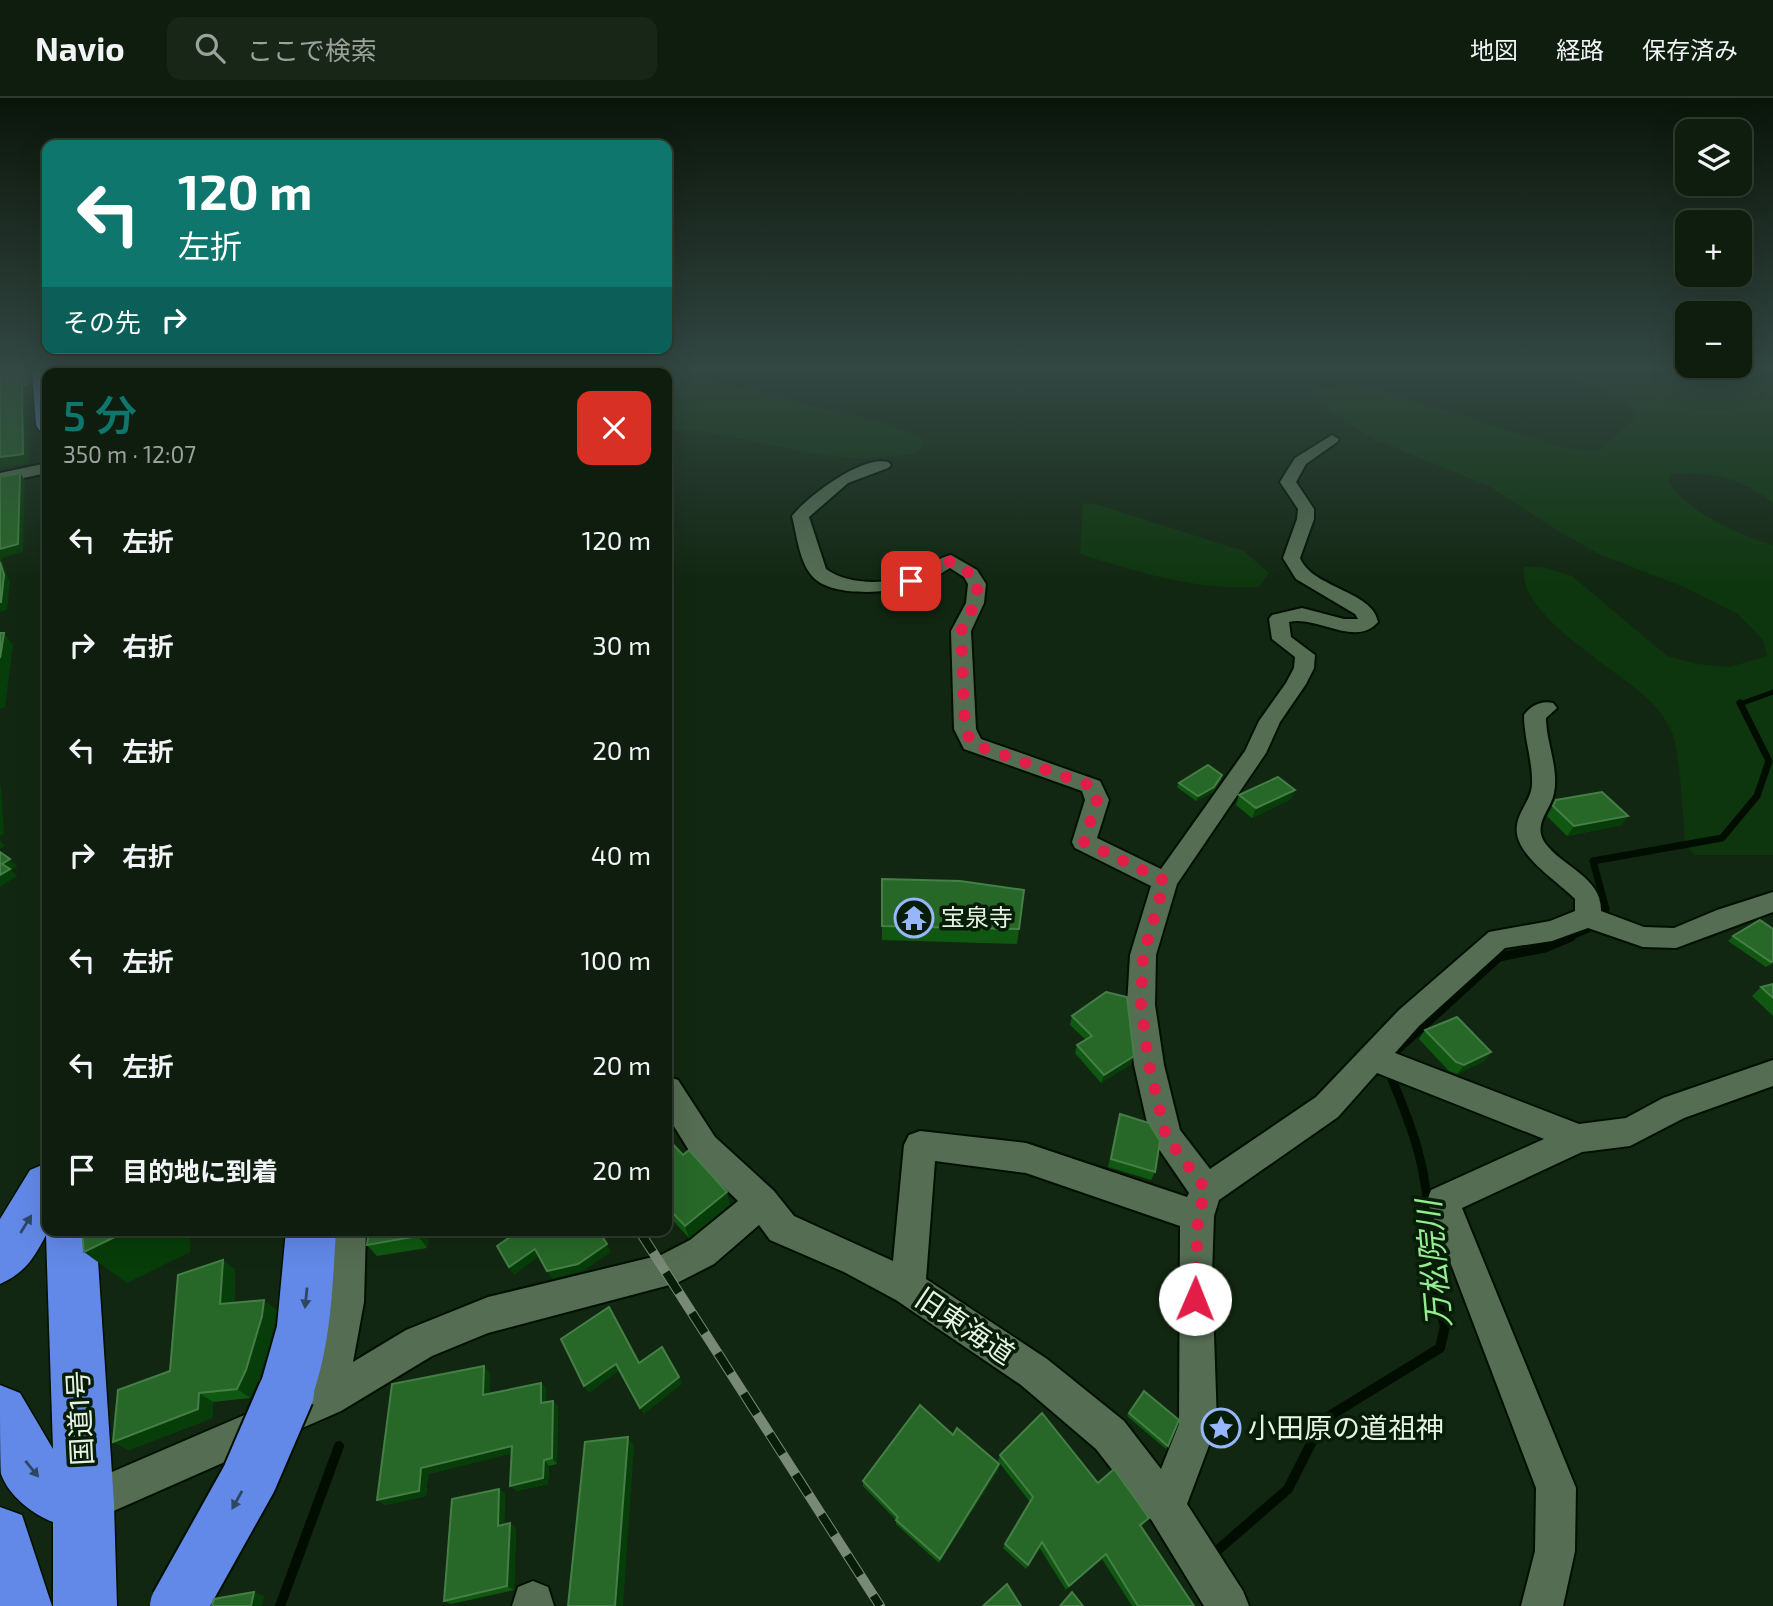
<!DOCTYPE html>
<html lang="ja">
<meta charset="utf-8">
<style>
:root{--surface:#0e1d0d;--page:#172616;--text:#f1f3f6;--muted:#9ba29d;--line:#2e3b2e;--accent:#0f766e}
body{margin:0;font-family:"Exo 2","Noto Sans JP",sans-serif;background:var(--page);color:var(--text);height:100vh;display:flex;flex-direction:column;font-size:26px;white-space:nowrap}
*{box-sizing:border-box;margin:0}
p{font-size:23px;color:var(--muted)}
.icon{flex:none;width:38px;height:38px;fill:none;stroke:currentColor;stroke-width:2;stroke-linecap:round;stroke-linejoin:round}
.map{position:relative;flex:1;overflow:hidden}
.sheet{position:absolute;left:42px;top:270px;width:630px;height:868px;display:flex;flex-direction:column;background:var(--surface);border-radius:14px;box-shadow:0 7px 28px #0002,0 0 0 2px var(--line)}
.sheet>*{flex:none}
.banner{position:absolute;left:42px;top:42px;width:630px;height:214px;border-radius:14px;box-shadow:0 7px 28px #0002,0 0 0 2px var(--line);background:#0f766e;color:#fff;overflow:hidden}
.controls{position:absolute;left:1675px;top:21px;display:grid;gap:14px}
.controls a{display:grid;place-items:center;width:77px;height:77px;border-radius:14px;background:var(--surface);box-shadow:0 7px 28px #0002,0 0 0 2px var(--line);font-size:35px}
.pin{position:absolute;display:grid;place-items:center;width:60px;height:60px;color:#fff;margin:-30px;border-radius:14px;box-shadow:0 4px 10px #0006}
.me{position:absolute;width:77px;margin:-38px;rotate:1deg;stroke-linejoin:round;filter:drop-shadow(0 0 5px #0008)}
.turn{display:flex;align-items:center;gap:24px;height:147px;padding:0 21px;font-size:32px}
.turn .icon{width:91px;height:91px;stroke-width:2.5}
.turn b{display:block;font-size:49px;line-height:60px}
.then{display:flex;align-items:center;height:66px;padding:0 21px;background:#0003;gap:14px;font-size:26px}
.round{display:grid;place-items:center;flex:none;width:74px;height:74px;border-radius:14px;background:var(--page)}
.summary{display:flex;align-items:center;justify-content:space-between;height:119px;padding:0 21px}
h1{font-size:42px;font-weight:600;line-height:52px;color:var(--accent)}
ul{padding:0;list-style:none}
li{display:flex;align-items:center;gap:21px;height:105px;padding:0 21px}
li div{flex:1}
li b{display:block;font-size:26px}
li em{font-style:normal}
header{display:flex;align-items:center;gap:42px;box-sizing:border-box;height:98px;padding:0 35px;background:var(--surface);border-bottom:2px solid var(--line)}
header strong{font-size:33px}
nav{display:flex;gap:38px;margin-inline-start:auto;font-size:24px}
.search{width:490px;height:63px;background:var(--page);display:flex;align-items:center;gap:18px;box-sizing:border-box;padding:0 24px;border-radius:14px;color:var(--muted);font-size:26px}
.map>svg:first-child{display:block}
.green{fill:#0e360e}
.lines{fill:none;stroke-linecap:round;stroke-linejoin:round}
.stream-far3{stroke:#000d00;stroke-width:5}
.stream-far2{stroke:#000d00;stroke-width:7}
.stream-far1{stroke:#000d00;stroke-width:9}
.stream{stroke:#000d00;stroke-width:10}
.minor-casing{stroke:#001000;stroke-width:4}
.highway-casing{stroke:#001000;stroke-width:3}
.minor{fill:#556d53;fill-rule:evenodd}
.highway{fill:#6289e8;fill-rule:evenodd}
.rail-far1-casing{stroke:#788976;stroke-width:9}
.rail-casing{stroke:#788976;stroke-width:10}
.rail-far1{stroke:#081d08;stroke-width:6;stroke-dasharray:19;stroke-linecap:butt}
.rail{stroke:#081d08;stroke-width:8;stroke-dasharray:24;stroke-linecap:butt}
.highway-bridge-casing{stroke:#001000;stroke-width:60;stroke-linecap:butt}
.highway-bridge{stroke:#6289e8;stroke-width:56}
.wall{fill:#105812}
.shaded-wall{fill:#073d08}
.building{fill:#276828;stroke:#457e46;stroke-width:2}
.oneway{fill:#2c4862}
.route{stroke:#e11d48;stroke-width:12;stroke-dasharray:0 21.6}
.labels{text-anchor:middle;stroke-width:7;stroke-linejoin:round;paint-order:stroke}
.poi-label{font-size:24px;fill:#e5f2e3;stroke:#081d08;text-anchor:start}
.near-street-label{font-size:28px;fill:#e5f2e3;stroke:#081d08}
.near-poi-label{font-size:28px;fill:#e5f2e3;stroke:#081d08;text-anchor:start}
.near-water-label{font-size:32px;font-style:italic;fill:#94ed90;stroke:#081d08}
</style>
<header>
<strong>Navio</strong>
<div class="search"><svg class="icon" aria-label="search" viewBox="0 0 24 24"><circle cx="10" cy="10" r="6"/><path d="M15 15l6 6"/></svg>ここで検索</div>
<nav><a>地図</a><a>経路</a><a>保存済み</a></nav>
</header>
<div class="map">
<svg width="1773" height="1508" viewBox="0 0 1773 1508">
<rect width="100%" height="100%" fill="#122711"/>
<g class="green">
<polygon points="420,273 667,273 881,324 918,338 924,345 916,356 862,361 817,356 700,333 667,332 667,275 417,275"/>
<path d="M 1559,273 L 1773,274 L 1773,405 C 1741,380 1711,373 1671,376 L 1668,383 C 1688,415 1737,436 1773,447 L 1773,757 L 1694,757 L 1685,745 C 1683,721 1680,649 1671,632 C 1667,625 1662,616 1657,610 C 1626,574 1517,521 1524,469 L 1542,469 L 1572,478 L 1667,558 L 1697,566 L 1730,569 L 1767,558 L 1763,542 L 1738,516 L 1684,489 L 1601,457 L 1558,433 L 1489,388 L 1375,342 L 1317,305 L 1310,295 L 1319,290 L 1384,294 L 1565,350 L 1597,354 L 1637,318 C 1621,291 1583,290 1559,273 Z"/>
<path d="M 1083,405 L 1095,406 L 1244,453 L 1269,475 L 1259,489 C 1197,493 1139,474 1080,456 Z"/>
</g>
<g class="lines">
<polyline class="stream-far3" points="1740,606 1773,594"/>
<g class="stream-far2">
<polyline points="1606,811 1593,763 1722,740 1757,698 1769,663 1740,605"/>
<polyline points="1567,840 1588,831"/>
</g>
<g class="stream-far1">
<polyline points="1398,951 1499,859 1545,850 1571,839"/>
<path d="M 1389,974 C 1413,1031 1429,1073 1429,1136"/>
</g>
<g class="stream">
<polyline points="1212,1457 1288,1391 1323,1322 1440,1250 1445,1228 1430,1179 1429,1134"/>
<polyline points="280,1508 339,1348"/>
</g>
<defs>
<g id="minor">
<path d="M 1332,337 L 1339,341 L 1337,344 L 1306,366 L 1296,384 L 1314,411 L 1314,421 L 1300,460 C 1312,490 1373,493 1378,524 C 1356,550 1316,517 1289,524 L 1291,539 L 1315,557 L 1314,570 L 1306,586 L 1280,624 L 1266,655 L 1177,786 L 1156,857 L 1155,907 L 1164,967 L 1180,1032 L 1210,1071 L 1316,999 L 1399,912 L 1489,834 L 1550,823 L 1575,813 L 1575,801 C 1558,783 1512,756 1517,727 C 1519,712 1531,702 1532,687 C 1533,663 1524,641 1524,617 C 1531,607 1542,602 1553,605 L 1557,610 L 1546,620 C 1546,644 1559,670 1554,695 C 1551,712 1532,726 1545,745 C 1562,769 1602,779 1601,813 L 1644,829 L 1674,830 L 1717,812 L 1773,794 L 1773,814 L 1676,850 L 1643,849 L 1588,830 L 1552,843 L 1505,850 L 1419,928 L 1395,955 L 1579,1026 L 1626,1020 L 1663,1000 L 1773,962 L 1773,988 L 1684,1020 L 1630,1048 L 1582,1054 L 1462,1110 L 1576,1390 L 1575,1453 L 1563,1508 L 1521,1508 L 1535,1453 L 1536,1390 L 1427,1103 L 1431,1092 L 1544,1041 L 1377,975 L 1338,1019 L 1219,1102 L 1214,1118 L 1212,1177 L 1217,1326 L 1187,1406 L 1243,1493 L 1249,1508 L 1204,1508 L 1152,1423 L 1096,1351 L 1021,1287 L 896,1202 L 844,1174 L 770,1142 L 759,1127 L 714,1166 L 677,1185 L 488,1235 L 432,1258 L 341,1313 L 84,1426 L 70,1420 L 64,1406 L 70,1392 L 312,1288 L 328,1204 L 332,1132 L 366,1132 L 364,1204 L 353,1264 L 406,1232 L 488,1199 L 661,1157 L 690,1142 L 738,1103 L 693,1059 L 667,1017 L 667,978 L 678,982 L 715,1039 L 774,1093 L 794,1118 L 893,1163 L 904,1047 L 909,1037 L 920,1033 L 1026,1045 L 1187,1099 L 1189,1095 L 1150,1038 L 1134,967 L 1127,907 L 1130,857 L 1151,788 L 1075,750 L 1072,744 L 1085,702 L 1082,693 L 964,651 L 954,631 L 951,533 L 966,505 L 968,486 L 964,479 L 950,470 C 940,476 929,483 917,487 C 892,495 832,500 813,479 C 799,464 797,437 792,418 C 808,398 862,357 888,364 L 891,367 L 888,370 L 848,385 L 809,419 L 826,471 C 847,487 888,487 911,477 C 925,471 937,460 951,457 L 977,472 L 986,486 L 984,505 L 971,533 L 976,631 L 981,641 L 1100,683 L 1109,702 L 1097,740 L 1161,771 L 1245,653 L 1259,623 L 1286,585 L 1294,570 L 1295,559 L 1272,541 L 1269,521 L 1272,517 L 1302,510 L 1344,521 L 1358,521 L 1355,516 L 1296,481 L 1283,460 L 1297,421 L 1298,411 L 1280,384 L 1295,360 ZM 935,1063 L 1026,1075 L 1180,1128 L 1179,1326 L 1161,1371 L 1124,1323 L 1047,1261 L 926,1181 Z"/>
<polygon points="47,365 47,375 0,385 0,375"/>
<polygon points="533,1483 548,1489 554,1508 512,1508 518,1489"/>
</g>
<g id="highway">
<polygon points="32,273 52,273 47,275 47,334 39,332 36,327"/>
<path d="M 47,1065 L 47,1132 L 96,1132 L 114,1406 L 117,1508 L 53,1508 L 53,1424 C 32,1416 9,1398 1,1376 C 0,1363 0,1304 0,1287 L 20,1295 L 53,1351 L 46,1137 C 34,1160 25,1175 0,1186 L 0,1121 L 30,1072 Z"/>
<path d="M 286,1132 L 336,1132 C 332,1196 331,1255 306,1315 L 286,1323 L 266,1315 L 258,1295 L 277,1228 Z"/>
<polygon points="0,1409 22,1417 52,1508 0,1508"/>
</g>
</defs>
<use href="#minor" class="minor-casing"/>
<use href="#highway" class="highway-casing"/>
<use href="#minor" class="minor"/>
<use href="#highway" class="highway"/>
<defs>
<polyline id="rail-far1" points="639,1132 642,1136"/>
<polyline id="rail" points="640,1134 880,1508"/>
</defs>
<use href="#rail-far1" class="rail-far1-casing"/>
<use href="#rail" class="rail-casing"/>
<use href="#rail-far1" class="rail-far1"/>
<use href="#rail" class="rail"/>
<defs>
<polyline id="highway-bridge" points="178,1508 249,1381 286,1295"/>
</defs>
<use href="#highway-bridge" class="highway-bridge-casing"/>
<use href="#highway-bridge" class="highway-bridge"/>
</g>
<g class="wall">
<polygon points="513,273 583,273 582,275 514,275"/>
<polygon points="1221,682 1213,694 1196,703 1177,689 1179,685"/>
<polygon points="1295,692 1291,701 1252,720 1236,707 1239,697"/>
<polygon points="1556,702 1628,718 1621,727 1567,738 1547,718"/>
<polygon points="882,781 1024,792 1017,846 882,842"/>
<polygon points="1733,838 1773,865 1766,869 1728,843"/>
<polygon points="1773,886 1773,918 1752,898 1761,889"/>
<polygon points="1072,918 1131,966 1101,985 1075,955 1077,947 1086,942 1070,927"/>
<polygon points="1425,932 1491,954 1484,963 1457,976 1449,973 1419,941"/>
<polygon points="1120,1016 1155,1074 1151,1082 1108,1069 1117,1025"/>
<polygon points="667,1040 730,1106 689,1140 667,1116"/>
<polygon points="369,1132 429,1132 427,1150 377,1158 367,1147"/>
<polygon points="223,1162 235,1172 234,1205 276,1212 274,1228 259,1281 250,1300 213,1304 212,1320 129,1352 113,1344 170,1273"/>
<polygon points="490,1275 489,1296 541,1285 546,1291 546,1304 553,1303 558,1309 557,1366 549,1368 548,1386 516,1393 512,1355 428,1376 426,1398 385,1407"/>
<polygon points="1144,1293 1168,1348 1166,1351 1127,1318"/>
<polygon points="953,1337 999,1366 998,1372 939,1465 896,1426 896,1422 863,1388 863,1383"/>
<polygon points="1000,1357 1098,1385 1145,1425 1141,1428 1194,1508 1132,1508 1102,1461 1066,1492 1039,1449 1026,1471 1003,1450 1030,1404 998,1363"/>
<polygon points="499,1391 505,1396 504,1427 516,1430 514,1492 451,1506 444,1503"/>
</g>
<g class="shaded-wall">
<polygon points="25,273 29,273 29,275 31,296 27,296 29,365 0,370 0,359 22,287"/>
<polygon points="409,273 418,273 416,275 406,275"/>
<polygon points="20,375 25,382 23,454 1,460 10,485 7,512 0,514 0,451"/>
<polygon points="4,535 13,547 5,609 0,611 0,560"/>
<polygon points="1222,677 1221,682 1213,694 1196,703 1198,698"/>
<polygon points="0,688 1,689 4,736 0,738"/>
<polygon points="1295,692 1291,701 1252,720 1256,710"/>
<polygon points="1628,718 1621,727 1567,738 1574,728"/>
<polygon points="0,742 5,748 0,751"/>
<polygon points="10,761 17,768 11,772 17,778 0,789 0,777 2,766"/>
<polygon points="1491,954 1484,963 1457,976 1464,967"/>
<polygon points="1134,958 1131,966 1101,985 1104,977"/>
<polygon points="727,1094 730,1106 689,1140 685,1128"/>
<polygon points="129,1132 190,1132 190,1154 127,1185 84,1154"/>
<polygon points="419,1132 429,1132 427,1150 418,1138"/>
<polygon points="607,1146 611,1154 583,1173 552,1181 547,1173"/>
<polygon points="535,1151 539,1158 514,1177 509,1169"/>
<polygon points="223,1162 235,1172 233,1217 220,1206"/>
<polygon points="264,1202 276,1212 274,1228 259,1281 250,1300 237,1291"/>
<polygon points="616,1266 620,1272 589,1295 584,1288"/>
<polygon points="484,1268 490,1275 489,1304 483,1297"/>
<polygon points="679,1279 682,1286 644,1316 640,1310"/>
<polygon points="541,1285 546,1291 546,1312 541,1305"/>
<polygon points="199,1295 213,1304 212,1320 129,1352 113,1344"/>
<polygon points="553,1303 558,1309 557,1366 552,1360"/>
<polygon points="628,1339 634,1348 623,1508 615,1508"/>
<polygon points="512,1348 518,1354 428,1376 426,1398 385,1407 377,1402 421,1370"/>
<polygon points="544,1362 549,1368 548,1386 516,1393 510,1388"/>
<polygon points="999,1366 998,1372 939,1465 940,1461"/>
<polygon points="499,1391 505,1396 504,1433 498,1428"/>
<polygon points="510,1425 516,1430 514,1492 507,1488"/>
<polygon points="1106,1456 1102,1461 1066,1492 1069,1488"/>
<polygon points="254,1494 264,1498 262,1508 251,1508"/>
</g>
<g class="building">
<polygon points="0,273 25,273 26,287 22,287 23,356 0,359"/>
<polygon points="46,273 409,273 406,275 47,275 47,286 46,286"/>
<polygon points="20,375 18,446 0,451 0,379"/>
<polygon points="0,464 4,477 1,504 0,504"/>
<polygon points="0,535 4,535 0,560"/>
<polygon points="1208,667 1222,677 1214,689 1198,698 1179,685"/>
<polygon points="1278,679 1295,692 1256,710 1239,697"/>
<polygon points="1602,694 1628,718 1574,728 1553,708 1556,702"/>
<polygon points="0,754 10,761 2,766 10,771 0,777"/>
<polygon points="882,781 960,783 1024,792 1019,831 882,828"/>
<polygon points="1760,822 1773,831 1773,863 1771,864 1733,838"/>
<polygon points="1773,886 1773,900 1761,889"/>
<polygon points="1106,894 1127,899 1134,958 1104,977 1077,947 1092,938 1072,918"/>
<polygon points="1457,919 1491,954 1464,967 1456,964 1425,932"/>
<polygon points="1120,1016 1149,1025 1160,1043 1155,1074 1111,1061"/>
<polygon points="667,1040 683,1057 689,1052 727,1094 685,1128 667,1109"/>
<polygon points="82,1132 129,1132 84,1154"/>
<polygon points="369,1132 419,1132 418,1138 367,1147"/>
<polygon points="520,1132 598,1132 607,1146 578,1166 547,1173 535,1151 509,1169 497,1148"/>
<polygon points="223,1162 220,1206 264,1202 262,1218 246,1272 237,1291 199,1295 198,1311 113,1344 118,1292 170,1273 178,1177"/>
<polygon points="609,1209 639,1265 662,1249 679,1279 640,1310 616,1266 584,1288 561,1241"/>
<polygon points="484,1268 483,1297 541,1285 541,1305 553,1303 552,1360 544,1362 543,1380 510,1388 512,1348 421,1370 419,1393 377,1402 392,1286"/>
<polygon points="1144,1293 1179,1322 1168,1348 1129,1315"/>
<polygon points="920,1307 953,1337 957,1330 999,1366 940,1461 896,1422 898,1419 863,1383"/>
<polygon points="1042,1315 1098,1385 1114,1371 1149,1420 1140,1427 1194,1508 1138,1508 1106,1456 1069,1488 1042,1444 1028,1467 1005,1446 1033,1399 1000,1357"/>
<polygon points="628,1339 615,1508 568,1508 585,1344"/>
<polygon points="499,1391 498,1428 510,1425 507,1488 444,1503 452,1401"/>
<polygon points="1007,1486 1021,1508 983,1508"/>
<polygon points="254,1494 251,1508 212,1508 214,1501"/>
<polygon points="1072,1494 1083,1508 1060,1508"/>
</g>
<defs><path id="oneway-solid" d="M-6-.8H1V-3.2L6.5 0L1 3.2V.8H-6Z" transform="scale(1.75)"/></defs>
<g class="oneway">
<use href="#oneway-solid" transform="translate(26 1126) rotate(-58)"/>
<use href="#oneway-solid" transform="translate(306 1200) rotate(96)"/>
<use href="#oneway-solid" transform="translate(32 1371) rotate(51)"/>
<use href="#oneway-solid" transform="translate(237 1402) rotate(119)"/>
</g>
<linearGradient id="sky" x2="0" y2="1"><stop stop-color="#0a1509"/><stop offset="0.56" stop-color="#334743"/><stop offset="1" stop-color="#334743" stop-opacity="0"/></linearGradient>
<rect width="1773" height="484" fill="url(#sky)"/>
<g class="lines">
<polyline class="route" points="911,483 951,463 971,476 978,486 975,505 961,533 965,631 972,646 1092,688 1097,702 1084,744 1165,783 1143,857 1141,907 1149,967 1166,1038 1206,1092 1198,1118 1195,1201"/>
</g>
<defs>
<symbol id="temple-ring" viewBox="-11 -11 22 22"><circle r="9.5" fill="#081d08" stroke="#97b6fd" stroke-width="1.5"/><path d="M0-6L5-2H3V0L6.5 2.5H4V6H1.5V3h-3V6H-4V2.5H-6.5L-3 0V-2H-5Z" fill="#97b6fd"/></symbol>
<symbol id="sight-ring" viewBox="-11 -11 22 22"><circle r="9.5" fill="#081d08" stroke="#97b6fd" stroke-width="1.5"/><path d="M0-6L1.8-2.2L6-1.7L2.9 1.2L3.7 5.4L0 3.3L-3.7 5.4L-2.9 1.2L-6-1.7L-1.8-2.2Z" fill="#97b6fd"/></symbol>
</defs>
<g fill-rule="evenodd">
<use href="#temple-ring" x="892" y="798" width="44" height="44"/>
<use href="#sight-ring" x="1199" y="1308" width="44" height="44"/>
</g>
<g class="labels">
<g class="poi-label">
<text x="941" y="828">宝泉寺</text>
</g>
<g class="near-street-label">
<text transform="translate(965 1228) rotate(34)" y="10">旧東海道</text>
<text transform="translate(80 1320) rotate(-93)" y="10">国道1号</text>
</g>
<g class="near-poi-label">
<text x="1248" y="1340">小田原の道祖神</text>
</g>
<g class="near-water-label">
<text transform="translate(1434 1166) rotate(-95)" y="11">万松院川</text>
</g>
</g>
</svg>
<div class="controls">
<a><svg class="icon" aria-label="layers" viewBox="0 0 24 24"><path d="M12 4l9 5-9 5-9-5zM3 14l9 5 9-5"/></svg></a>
<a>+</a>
<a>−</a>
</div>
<div class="pin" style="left:911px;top:483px;background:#d93025"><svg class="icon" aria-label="arrive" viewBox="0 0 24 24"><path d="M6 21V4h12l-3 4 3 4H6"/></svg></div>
<svg class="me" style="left:1195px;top:1201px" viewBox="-20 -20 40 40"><circle r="19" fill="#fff"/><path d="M0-13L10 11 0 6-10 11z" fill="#e11d48"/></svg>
<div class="banner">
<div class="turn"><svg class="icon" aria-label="left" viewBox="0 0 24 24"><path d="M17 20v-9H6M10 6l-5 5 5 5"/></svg><div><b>120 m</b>左折</div></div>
<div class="then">その先<svg class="icon" aria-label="right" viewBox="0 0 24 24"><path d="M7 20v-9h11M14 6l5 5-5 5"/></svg></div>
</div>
<section class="sheet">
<div class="summary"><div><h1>5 分</h1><p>350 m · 12:07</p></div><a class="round" style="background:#d93025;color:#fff"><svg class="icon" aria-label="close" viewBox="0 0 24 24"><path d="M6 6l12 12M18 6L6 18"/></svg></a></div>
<ul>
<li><svg class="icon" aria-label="left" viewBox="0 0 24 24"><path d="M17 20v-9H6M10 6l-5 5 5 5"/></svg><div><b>左折</b></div><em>120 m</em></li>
<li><svg class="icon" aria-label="right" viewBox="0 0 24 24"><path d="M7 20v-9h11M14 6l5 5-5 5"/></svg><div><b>右折</b></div><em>30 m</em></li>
<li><svg class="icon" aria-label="left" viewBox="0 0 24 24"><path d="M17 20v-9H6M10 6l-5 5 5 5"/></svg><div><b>左折</b></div><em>20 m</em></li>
<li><svg class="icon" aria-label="right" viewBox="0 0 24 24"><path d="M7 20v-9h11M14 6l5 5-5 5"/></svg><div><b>右折</b></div><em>40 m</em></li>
<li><svg class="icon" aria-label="left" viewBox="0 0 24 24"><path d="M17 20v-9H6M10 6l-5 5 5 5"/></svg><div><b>左折</b></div><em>100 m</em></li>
<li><svg class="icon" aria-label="left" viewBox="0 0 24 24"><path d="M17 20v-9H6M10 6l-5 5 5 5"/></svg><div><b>左折</b></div><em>20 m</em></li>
<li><svg class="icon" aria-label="arrive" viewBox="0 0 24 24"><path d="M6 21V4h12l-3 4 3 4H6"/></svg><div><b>目的地に到着</b></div><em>20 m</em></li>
</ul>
</section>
</div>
